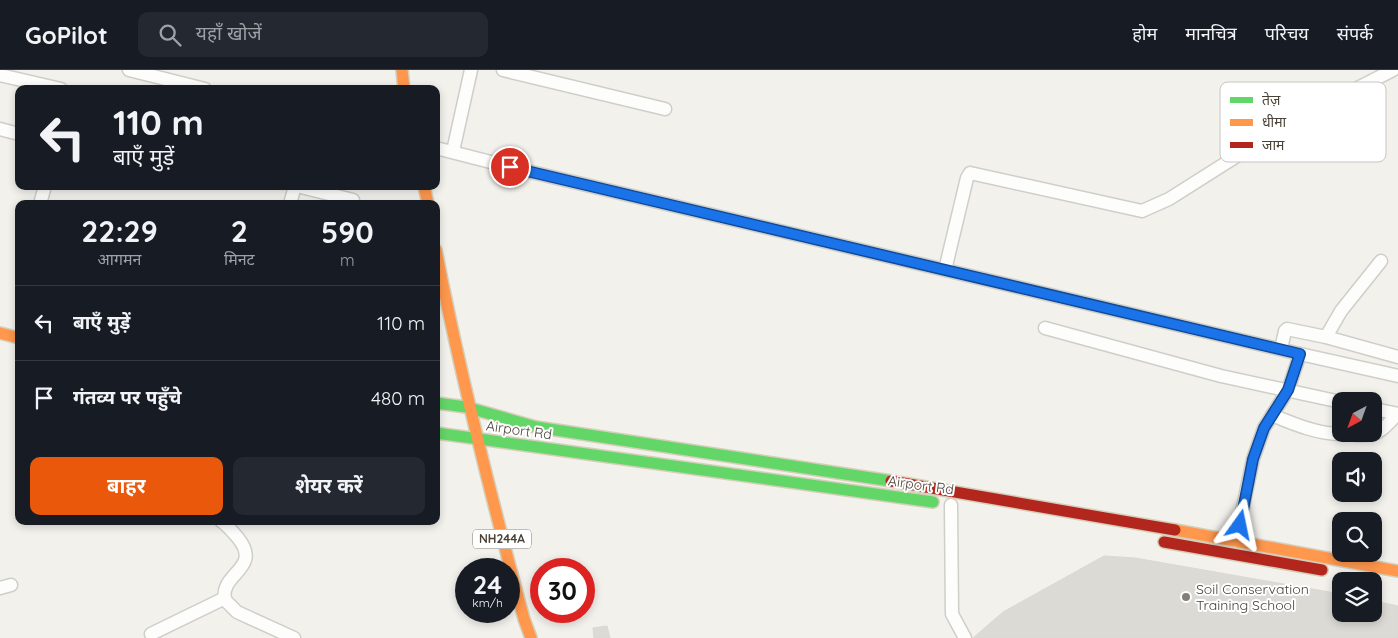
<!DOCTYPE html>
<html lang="hi">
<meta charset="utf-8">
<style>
:root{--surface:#171b24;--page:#242831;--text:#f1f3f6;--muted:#9ea1a6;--line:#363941;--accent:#ea580c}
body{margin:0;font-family:Quicksand,"Noto Sans Devanagari",sans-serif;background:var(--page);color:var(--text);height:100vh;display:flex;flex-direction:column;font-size:19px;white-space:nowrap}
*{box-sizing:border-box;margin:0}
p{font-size:16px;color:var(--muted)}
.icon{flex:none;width:28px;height:28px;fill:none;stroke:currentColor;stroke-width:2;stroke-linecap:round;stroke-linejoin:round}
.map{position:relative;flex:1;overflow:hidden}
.sheet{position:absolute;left:15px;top:130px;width:425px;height:325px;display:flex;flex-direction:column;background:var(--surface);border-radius:10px;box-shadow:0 2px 8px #0003}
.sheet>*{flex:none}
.top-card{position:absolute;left:15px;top:15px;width:425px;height:105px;border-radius:10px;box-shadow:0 2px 8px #0003;background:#171b24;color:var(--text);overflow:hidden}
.needle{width:32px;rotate:221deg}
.buttons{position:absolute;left:1332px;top:322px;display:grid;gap:10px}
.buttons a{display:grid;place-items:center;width:50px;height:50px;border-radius:10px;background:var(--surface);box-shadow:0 2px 8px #0003;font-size:25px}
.speed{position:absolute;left:455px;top:488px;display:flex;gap:10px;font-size:25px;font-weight:700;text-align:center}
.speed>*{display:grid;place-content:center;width:65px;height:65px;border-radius:50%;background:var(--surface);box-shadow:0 2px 8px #0003;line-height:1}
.speed small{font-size:12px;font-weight:400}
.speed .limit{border:8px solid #d22;background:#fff;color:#111}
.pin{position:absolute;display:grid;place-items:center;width:42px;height:42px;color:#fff;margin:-21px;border:2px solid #fff;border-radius:50%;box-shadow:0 1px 5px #0007}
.me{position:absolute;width:55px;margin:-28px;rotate:12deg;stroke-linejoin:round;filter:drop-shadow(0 0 4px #0008)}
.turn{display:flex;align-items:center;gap:18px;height:105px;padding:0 15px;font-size:22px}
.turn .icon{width:65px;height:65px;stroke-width:2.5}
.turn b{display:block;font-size:35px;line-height:42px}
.eta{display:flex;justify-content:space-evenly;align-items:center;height:85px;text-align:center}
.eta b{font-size:30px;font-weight:700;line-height:35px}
.primary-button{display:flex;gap:10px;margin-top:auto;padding:10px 15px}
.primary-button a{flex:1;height:58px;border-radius:10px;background:var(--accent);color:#fff;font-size:20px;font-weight:700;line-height:58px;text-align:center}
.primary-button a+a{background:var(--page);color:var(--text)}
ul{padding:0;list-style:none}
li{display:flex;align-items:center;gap:15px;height:75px;padding:0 15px;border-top:1px solid var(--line)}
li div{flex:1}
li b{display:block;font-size:19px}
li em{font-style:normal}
header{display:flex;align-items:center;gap:30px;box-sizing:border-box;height:70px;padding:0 25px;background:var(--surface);border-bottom:1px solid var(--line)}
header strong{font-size:24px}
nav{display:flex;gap:28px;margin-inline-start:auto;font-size:18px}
.search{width:350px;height:45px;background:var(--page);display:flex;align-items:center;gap:12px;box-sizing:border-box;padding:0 18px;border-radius:10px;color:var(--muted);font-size:19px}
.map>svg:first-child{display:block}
.building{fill:#dcdad4;stroke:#dad8d2}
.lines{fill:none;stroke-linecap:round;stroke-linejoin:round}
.street-casing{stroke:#d0cec9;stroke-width:15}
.fast-casing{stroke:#d5ceb9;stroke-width:14}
.slow-casing{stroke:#d5ceb9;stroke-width:14}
.jam-casing{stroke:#d5ceb9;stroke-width:14}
.street{stroke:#fdfdfc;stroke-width:12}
.fast{stroke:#63d668;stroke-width:11}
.slow{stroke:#ff974d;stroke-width:11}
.jam{stroke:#b3261e;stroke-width:11}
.route-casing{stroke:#114b97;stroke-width:12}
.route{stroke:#1a73e8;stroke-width:9}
.poi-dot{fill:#847f76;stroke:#fff;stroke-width:2}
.labels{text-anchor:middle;stroke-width:4;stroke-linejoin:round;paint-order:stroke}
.shield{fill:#fff;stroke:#807b73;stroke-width:1}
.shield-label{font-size:12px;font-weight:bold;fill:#494237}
.street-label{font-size:14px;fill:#494237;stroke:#fff}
.poi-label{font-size:14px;fill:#494237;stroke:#fff;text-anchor:start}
.key{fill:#fff;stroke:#c8c6c3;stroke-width:1}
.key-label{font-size:14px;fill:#494237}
</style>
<header>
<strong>GoPilot</strong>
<div class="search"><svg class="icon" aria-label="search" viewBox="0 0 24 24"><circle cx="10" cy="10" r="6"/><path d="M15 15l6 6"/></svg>यहाँ खोजें</div>
<nav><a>होम</a><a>मानचित्र</a><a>परिचय</a><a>संपर्क</a></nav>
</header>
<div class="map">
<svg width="1398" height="568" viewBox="0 0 1398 568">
<rect width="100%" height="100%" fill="#f2f1ec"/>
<g class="building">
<polygon points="1104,486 1135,488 1341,524 1341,544 1374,544 1374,531 1398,536 1398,568 973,568 1003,542"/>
<polygon points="607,556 610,568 594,568 593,558"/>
</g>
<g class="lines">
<defs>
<g id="street">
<polyline points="129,0 205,19"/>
<polyline points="503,0 665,39"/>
<polyline points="0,5 61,19"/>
<polyline points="0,59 19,64"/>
<polyline points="436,78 510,97 1300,284 1288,320 1264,358 1253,389 1236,471"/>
<polyline points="453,81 471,0"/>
<polyline points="297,116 353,130"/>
<polyline points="40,134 45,116"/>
<polyline points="290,134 295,116"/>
<polyline points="945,200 967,108 970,103 1142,141 1169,129 1289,53 1393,0"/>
<polyline points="1045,258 1221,306 1341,332"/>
<polyline points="1326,267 1341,241 1381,191"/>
<polyline points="1281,279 1285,261 1287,259 1326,267 1398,287"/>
<polyline points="1300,284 1398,306"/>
<polyline points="1374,339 1398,344"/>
<path d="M 1272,345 C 1294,354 1317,364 1341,364"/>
<path d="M 1351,364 C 1375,368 1382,362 1397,344"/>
<polyline points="951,435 952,544 965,568"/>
<path d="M 221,451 C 227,455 233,462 238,468 C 263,499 219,503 225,530 L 237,542 L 294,568"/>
<polyline points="0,518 11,515"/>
<polyline points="151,564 225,528"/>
</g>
<g id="fast">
<polyline points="436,333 466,337 536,357 891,411"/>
<polyline points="436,363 933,432"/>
</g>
<g id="slow">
<polyline points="402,0 404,19"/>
<polyline points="424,116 428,134"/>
<path d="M 436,180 C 460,304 491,427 524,549 L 531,568"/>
<polyline points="0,263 19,268"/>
<polyline points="1175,460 1398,501"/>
</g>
<g id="jam">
<polyline points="891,411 1175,460"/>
<polyline points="1164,472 1322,500"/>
</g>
</defs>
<use href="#street" class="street-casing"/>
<use href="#fast" class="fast-casing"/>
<use href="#slow" class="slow-casing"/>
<use href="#jam" class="jam-casing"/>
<use href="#street" class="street"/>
<use href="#fast" class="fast"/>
<use href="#slow" class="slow"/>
<use href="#jam" class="jam"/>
</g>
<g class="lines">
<defs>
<polyline id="route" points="510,97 1300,284 1288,320 1264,358 1253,389 1240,455"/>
</defs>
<use href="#route" class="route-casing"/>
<use href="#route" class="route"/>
</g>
<circle class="poi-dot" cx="1186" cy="527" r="5"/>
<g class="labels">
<rect class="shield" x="473" y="459.5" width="58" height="19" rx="4"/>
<g class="shield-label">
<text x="502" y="473">NH244A</text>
</g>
<g class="street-label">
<text transform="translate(519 360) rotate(8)" y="5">Airport Rd</text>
<text transform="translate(921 415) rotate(8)" y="5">Airport Rd</text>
</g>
<g class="poi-label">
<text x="1196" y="524">Soil Conservation<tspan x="1196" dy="16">Training School</tspan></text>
</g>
</g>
<rect x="1220" y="12" width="166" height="80" rx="8" class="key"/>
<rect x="1230" y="27" width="23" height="6" fill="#63d668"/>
<rect x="1230" y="49" width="23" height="7" fill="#ff974d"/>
<rect x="1230" y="72" width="23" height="6" fill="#b3261e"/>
<g class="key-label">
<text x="1262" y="35">तेज़</text>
<text x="1262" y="57">धीमा</text>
<text x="1262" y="80">जाम</text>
</g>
</svg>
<div class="buttons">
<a><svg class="needle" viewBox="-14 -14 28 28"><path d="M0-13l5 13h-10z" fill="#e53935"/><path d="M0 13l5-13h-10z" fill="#9ea1a6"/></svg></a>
<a><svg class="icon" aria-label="sound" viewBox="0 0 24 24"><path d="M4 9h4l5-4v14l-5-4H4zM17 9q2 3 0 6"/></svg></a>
<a><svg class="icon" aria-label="search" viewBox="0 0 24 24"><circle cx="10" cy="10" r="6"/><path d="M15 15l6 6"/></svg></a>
<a><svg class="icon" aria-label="layers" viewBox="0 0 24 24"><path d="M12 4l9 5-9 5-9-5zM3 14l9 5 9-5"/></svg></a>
</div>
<div class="speed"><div>24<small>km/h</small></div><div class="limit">30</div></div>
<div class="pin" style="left:510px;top:97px;background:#d93025"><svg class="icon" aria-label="arrive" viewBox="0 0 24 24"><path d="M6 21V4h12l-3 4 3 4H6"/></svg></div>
<svg class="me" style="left:1240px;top:455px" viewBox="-20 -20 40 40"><path d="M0-17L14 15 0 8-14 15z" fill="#1a73e8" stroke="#fff" stroke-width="4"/></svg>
<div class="top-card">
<div class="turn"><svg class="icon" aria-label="left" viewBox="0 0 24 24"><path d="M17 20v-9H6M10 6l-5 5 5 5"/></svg><div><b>110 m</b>बाएँ मुड़ें</div></div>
</div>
<section class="sheet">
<div class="eta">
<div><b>22:29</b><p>आगमन</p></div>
<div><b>2</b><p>मिनट</p></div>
<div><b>590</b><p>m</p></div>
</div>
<ul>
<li><svg class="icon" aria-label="left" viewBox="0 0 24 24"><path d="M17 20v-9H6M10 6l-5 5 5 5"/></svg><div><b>बाएँ मुड़ें</b></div><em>110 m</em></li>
<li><svg class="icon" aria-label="arrive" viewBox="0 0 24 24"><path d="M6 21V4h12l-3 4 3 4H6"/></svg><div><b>गंतव्य पर पहुँचे</b></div><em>480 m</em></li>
</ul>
<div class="primary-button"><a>बाहर</a><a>शेयर करें</a></div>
</section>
</div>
